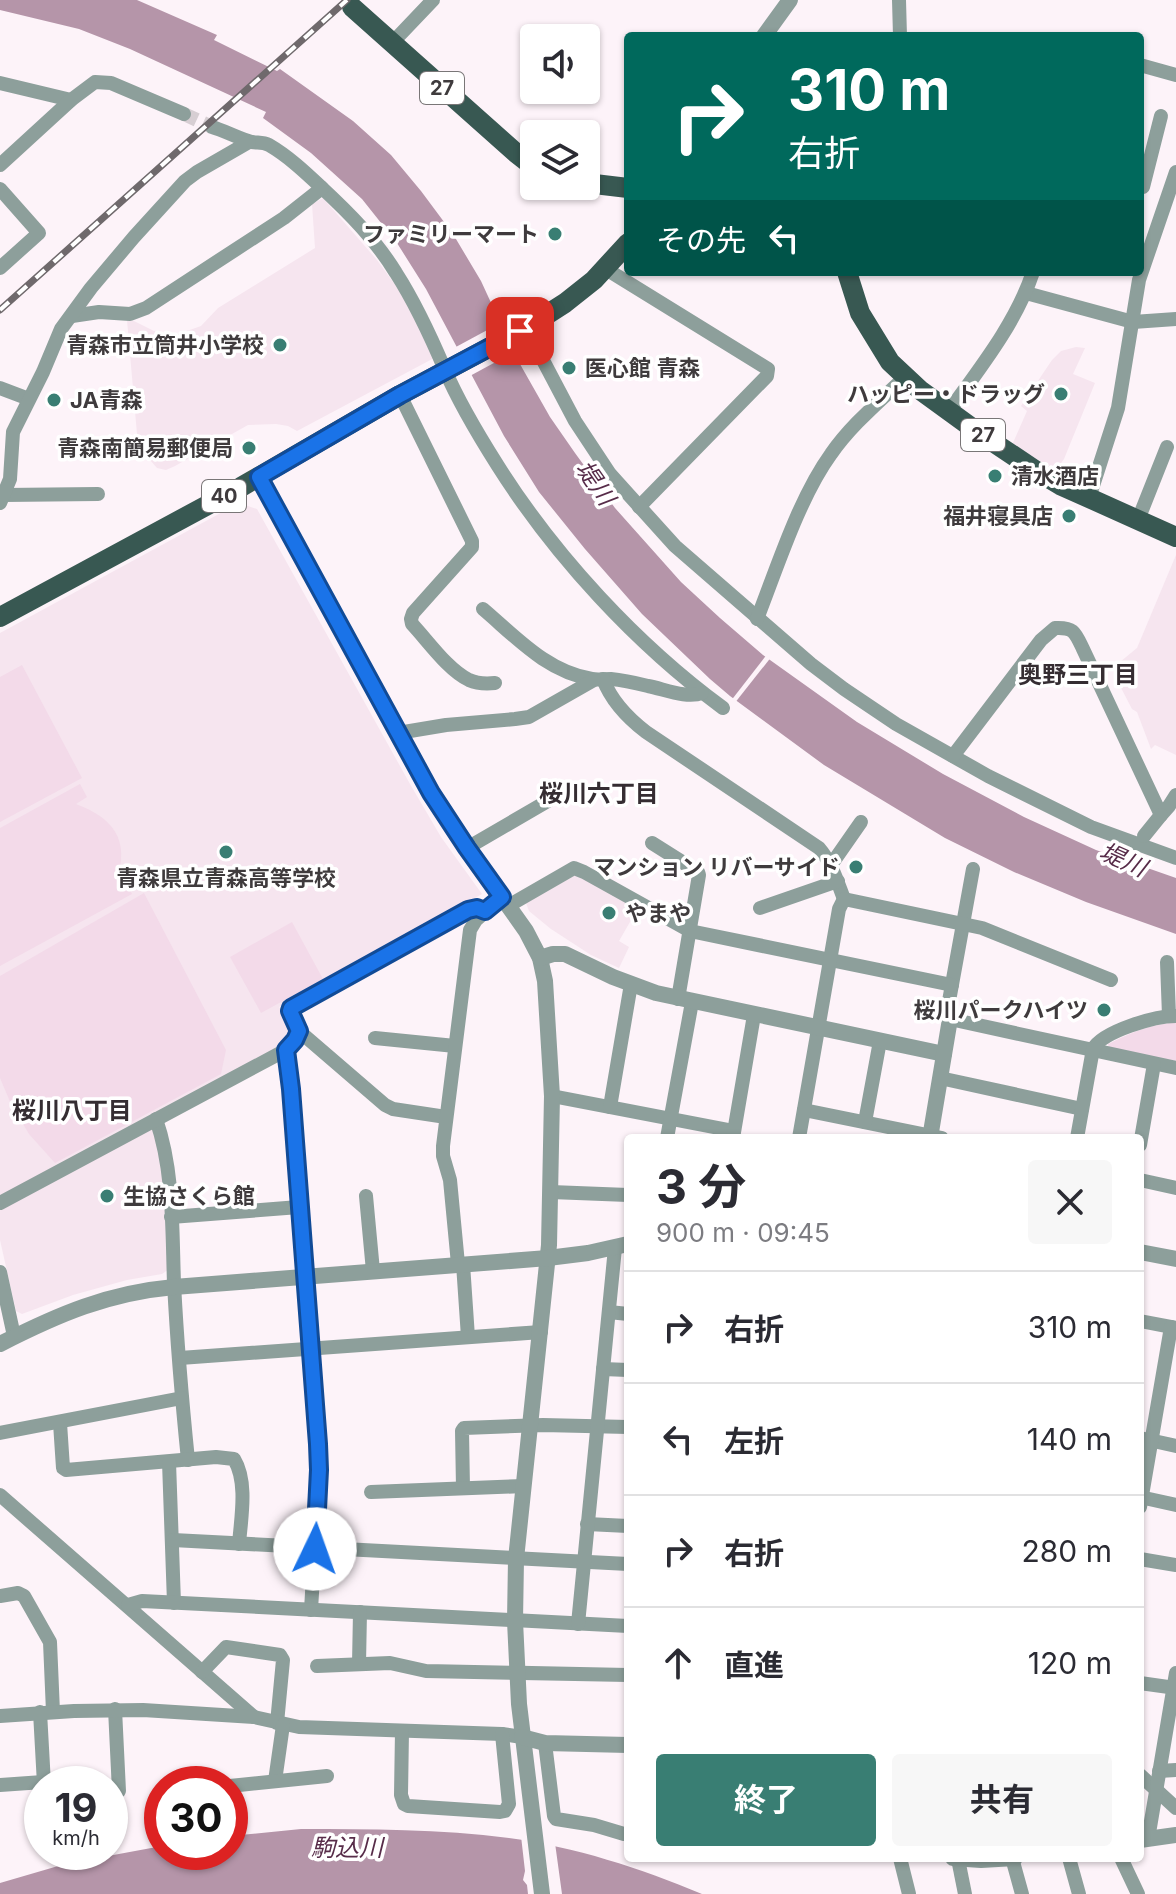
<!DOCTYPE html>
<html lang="ja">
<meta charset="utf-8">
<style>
:root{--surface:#fff;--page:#f7f7f7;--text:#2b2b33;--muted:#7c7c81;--line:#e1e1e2;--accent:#397e73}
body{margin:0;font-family:Inter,"Noto Sans JP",sans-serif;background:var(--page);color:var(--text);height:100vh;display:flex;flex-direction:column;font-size:30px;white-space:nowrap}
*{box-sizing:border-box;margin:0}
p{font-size:26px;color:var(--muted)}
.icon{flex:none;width:44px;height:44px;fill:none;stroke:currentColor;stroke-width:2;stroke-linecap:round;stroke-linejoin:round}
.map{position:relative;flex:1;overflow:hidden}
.panel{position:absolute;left:624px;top:1134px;width:520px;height:728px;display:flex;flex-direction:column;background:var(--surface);border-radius:8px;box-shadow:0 2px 6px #0004}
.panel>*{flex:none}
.banner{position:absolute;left:624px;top:32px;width:520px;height:244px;border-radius:8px;box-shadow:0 2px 6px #0004;background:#00695c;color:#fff;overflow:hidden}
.tools{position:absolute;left:520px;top:24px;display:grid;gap:16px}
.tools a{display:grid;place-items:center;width:80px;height:80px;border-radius:8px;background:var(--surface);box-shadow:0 2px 6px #0004;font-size:40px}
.speed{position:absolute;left:24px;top:1766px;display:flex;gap:16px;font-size:40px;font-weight:700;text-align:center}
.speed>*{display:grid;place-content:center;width:104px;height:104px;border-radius:50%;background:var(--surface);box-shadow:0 2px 6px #0004;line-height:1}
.speed small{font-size:20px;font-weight:400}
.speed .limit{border:12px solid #d22;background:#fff;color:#111}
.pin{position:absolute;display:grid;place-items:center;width:68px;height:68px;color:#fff;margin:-34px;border-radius:16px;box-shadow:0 4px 12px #0006}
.me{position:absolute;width:88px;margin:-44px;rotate:3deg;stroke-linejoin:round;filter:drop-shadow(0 0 6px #0008)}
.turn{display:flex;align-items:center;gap:28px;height:168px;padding:0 32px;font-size:36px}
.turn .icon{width:104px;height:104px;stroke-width:2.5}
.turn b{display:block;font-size:56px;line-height:68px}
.then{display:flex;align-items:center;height:76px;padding:0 32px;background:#0003;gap:16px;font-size:30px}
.round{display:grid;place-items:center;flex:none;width:84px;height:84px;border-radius:8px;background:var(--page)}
.summary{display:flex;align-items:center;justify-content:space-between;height:136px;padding:0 32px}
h1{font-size:48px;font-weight:700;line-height:60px}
.primary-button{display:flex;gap:16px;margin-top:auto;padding:16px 32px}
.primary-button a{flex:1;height:92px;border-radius:8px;background:var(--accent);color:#fff;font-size:32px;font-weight:700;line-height:92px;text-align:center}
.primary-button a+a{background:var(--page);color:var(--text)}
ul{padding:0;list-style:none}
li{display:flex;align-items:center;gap:24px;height:112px;padding:0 32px;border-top:2px solid var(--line)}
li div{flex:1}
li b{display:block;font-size:30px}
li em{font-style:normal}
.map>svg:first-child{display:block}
.built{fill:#f6e5ef}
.green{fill:#f3dae9}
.water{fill:#b595a9}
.pier{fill:#fdf3f9}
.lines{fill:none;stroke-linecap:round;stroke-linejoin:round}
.minor-tunnel{stroke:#d7ced3;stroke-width:14;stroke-dasharray:14 7;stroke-linecap:butt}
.minor{stroke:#8d9f9b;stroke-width:14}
.tertiary{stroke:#8d9f9b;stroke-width:16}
.primary{stroke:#385852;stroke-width:20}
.rail-casing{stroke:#6f696c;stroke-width:7}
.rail{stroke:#fff;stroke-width:4;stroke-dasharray:12;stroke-linecap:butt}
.route-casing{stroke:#114b97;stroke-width:20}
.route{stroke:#1a73e8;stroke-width:14}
.poi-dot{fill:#397e73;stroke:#fff;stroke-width:3}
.labels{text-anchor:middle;stroke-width:7;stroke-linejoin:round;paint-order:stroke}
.shield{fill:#fff;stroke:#797677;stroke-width:2}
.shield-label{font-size:20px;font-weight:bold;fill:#3f3b3d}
.poi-label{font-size:22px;font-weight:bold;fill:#3f3b3d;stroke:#fff;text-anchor:end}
.water-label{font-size:24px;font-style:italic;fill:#572c49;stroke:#fff}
.neighbourhood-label{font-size:24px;font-weight:bold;fill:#352d32;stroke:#fff}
</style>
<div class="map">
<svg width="1176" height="1894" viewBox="0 0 1176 1894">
<rect width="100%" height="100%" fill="#fdf3f9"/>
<g class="built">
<polygon points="323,198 377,260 404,297 436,357 297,431 288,426 276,424 248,425 175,466 166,470 157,468 150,460 139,457 127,320 134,321 154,331 164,333 178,334 201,326 218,308 315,248 312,204"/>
<polygon points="1076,347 1085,348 1073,374 1095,383 1064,459 1056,470 1012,445 1027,411 1021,406 1052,360 1061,351"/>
<polygon points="239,503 257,509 410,784 441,837 482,894 279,1007 293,1027 287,1042 0,1199 0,633"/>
<polygon points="1176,555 1176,755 1155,745 1151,749 1137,712 1132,709 1118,682 1120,662 1137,648"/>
<polygon points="577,874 638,908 619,941 629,947 619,968 591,955 551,929 529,911 526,903"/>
<polygon points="153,1124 161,1150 169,1269 162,1274 127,1280 73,1295 22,1314 16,1311 0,1240 0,1207"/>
</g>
<g class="green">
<polygon points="22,665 82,778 0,822 0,677"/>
<path d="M 80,784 L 87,797 L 76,804 C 113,818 130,839 117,880 L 124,877 L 132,894 L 0,966 L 0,828 Z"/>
<polygon points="144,893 226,1050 221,1074 55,1163 29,1134 11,1104 0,1078 0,976"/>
<polygon points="292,922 323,979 261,1013 230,957"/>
<path d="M 1176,1022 L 1176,1061 L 1109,1049 L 1108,1044 C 1134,1031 1147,1026 1176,1022 Z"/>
</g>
<g class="water">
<polygon points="0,0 137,0 217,35 214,40 277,71 280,69 353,121 391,155 421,191 453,234 481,281 516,357 550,417 575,453 615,508 681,582 720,618 763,655 857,722 943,774 1024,817 1096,850 1176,878 1176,934 1086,902 1014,872 945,838 824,765 730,696 710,679 642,614 585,549 539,492 504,436 426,289 397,243 362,199 311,153 263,118 266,112 130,49 79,29 0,10"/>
<path d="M 301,1829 C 370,1829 440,1829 509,1838 C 575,1847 640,1868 702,1894 L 0,1894 L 0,1883 L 65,1864 L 162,1846 L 162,1852 L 230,1852 L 230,1836 Z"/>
</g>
<g class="pier">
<polygon points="504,321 518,350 468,377 454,348"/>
<polygon points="768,653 772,656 734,704 730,702"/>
<polygon points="521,1836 555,1843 562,1894 528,1894 527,1885 523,1880 525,1871"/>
</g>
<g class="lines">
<polyline class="minor-tunnel" points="184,114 212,127"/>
<g class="minor">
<polyline points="899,0 900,36"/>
<polyline points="392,43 433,0"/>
<polyline points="1140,65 1176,75"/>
<polyline points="0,83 71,100"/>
<path d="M 212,127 C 223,130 242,140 252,142 C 258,143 263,142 269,145 C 288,156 305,172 321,187 C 349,213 376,240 396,273 C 416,304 431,337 445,370 C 459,403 479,436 498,466 C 555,556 636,644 723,708"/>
<polyline points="0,165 71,100 95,82 111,83 184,114"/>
<polyline points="1143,187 1161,116"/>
<polyline points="0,189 39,233 0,268"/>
<polyline points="606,269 768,369 767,376 639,507"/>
<polyline points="1026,293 1133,322 1176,319"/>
<polyline points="72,316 99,312 130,314 146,308 284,218 322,188"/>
<polyline points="526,328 575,421 610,474 675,546 811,664 844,689 896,724 988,776 1091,827 1176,858"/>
<polyline points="0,388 29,399"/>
<path d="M 400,395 L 472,541 L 472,547 L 413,613 L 411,619 L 412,624 C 428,641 448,670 469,680 C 478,684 486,684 495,683"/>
<path d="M 949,411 C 980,368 1016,323 1033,272"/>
<polyline points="4,495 98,494"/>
<polyline points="1089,498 1118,408 1139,280 1176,172"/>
<polyline points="0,503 10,479 13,432 43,372 61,329 91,288 134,237 185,181 197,172 249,142"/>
<polyline points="1138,520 1167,447"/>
<path d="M 483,609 C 516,637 547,672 592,679 C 598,680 604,679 611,679 C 623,680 636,683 648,686 C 664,689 687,699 702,693"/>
<path d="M 757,619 C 777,568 799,498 831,454 C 851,425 879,402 905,377"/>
<path d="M 603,679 C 611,700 629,719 646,732 L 819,848 C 832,863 837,881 844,899"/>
<polyline points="398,733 446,725 515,719 529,717 594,680"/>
<path d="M 953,756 L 1041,640 L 1055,628 C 1074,627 1075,632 1083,649 L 1161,815 L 1169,806 L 1176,795"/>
<polyline points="1144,836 1161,815"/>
<polyline points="652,843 698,872 699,875 678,999"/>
<polyline points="467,848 553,798"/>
<polyline points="831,865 861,822"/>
<polyline points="973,869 949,1001 950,1019 1176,1068"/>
<polyline points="508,906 574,868 584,872 690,931 952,985"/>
<polyline points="760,908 838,881"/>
<polyline points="1167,962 1169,1016"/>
<polyline points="375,1038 455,1046"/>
<polyline points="286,1050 291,1089 318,1444 318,1492 311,1610"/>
<polyline points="940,1078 1082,1109"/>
<polyline points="552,1096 734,1131"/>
<polyline points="610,1107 631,984"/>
<polyline points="804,1110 942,1138"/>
<polyline points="446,1117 393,1109 385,1105 299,1031 290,1011 291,1008 468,910 477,908 485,911"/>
<path d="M 156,1119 C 174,1171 172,1229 174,1283 C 177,1342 182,1401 188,1460"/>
<polyline points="865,1122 880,1041"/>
<polyline points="667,1138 692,1002"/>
<polyline points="733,1138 754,1015"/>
<polyline points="799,1138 839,909 844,899 982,928 1111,980"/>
<path d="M 1077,1138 L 1093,1049 C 1103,1031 1155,1016 1176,1016"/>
<polyline points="1140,1145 1154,1064"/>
<polyline points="1140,1180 1176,1188"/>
<polyline points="551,1192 628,1195"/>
<polyline points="366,1196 373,1271"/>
<polyline points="0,1203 286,1050 295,1040 299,1031"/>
<polyline points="171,1217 299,1207"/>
<polyline points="458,1264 450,1180 443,1156 443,1146 470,930 476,920 502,897"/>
<polyline points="463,1264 468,1337"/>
<polyline points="0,1272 14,1336"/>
<polyline points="609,1312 628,1314"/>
<polyline points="1140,1321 1176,1328"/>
<polyline points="180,1358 541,1332"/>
<polyline points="603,1369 628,1370"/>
<path d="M 60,1423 L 63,1468 L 66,1470 L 216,1457 L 234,1459 C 248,1482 241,1518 239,1544"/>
<polyline points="0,1433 182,1398"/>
<polyline points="1140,1438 1176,1446"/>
<polyline points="169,1462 174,1603"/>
<polyline points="463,1488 462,1431 464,1428 543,1425 628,1427"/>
<polyline points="371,1492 524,1486"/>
<polyline points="0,1495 254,1717"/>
<polyline points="1140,1497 1176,1505"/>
<polyline points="1140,1507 1171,1327"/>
<polyline points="587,1524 628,1526"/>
<polyline points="173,1540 628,1564"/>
<polyline points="1140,1559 1176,1565"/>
<polyline points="0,1596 18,1593 24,1596 50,1642 53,1712"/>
<polyline points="128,1605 142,1601 628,1626"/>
<polyline points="578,1624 615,1248"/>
<polyline points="359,1664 360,1612"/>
<polyline points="317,1666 390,1663 426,1671 628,1675"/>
<polyline points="202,1672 226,1647 280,1655 283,1660 277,1723"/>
<polyline points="1140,1683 1176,1688"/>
<polyline points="115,1709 119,1791"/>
<polyline points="40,1712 44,1784"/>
<polyline points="0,1716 74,1711 143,1710 254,1717 299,1727 502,1734 522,1737"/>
<polyline points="402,1731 401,1795 404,1804 408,1806 500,1812 505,1811 509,1804 502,1734"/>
<polyline points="545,1743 554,1816 556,1819 594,1825 624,1834 628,1833"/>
<polyline points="1159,1771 1176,1770"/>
<polyline points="1140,1775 1176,1808"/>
<polyline points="275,1781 283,1725"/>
<polyline points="0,1785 43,1782"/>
<polyline points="230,1786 327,1776"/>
<polyline points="1148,1839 1176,1673"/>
<polyline points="900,1858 909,1894"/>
<polyline points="1012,1858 1022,1894"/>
<polyline points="1069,1858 1079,1894"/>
<polyline points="1121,1858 1138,1894"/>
<polyline points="958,1859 965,1894"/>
</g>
<g class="tertiary">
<polyline points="764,36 790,0"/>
<polyline points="259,477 431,793 467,848 526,931 540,958 545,981 552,1096 549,1245 516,1559 515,1621 519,1704 542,1894"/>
<polyline points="540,958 553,954 565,954 613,977 656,993 944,1054"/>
<polyline points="930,1138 950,1019"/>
<polyline points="1140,1252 1176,1259"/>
<path d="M 0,1344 C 59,1314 108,1293 174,1287 L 548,1258 L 588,1253 L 628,1244"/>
<polyline points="522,1737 545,1743 628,1745"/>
<polyline points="1140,1840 1176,1835"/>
<polyline points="953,1858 981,1860 1015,1858"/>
</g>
<g class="primary">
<polyline points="352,7 516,153 534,167"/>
<polyline points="586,183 628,188"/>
<polyline points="847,272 860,313 890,362 920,390 975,430 1035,470 1060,485 1176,537"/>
<polyline points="0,617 241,487 400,395 526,328 565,303 594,280 628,243"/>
</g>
<defs>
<polyline id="rail" points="0,310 347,0"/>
</defs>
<use href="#rail" class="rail-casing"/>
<use href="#rail" class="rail"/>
</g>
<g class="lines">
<defs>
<polyline id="route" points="315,1549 319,1470 318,1444 291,1089 286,1050 295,1040 299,1031 290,1011 291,1008 468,910 477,908 485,911 502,897 467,848 431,793 259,477 400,395 520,331"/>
</defs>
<use href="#route" class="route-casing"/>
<use href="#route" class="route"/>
</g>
<g class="poi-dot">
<circle cx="555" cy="234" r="8"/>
<circle cx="280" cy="345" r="8"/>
<circle cx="569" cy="368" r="8"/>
<circle cx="1061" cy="394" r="8"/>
<circle cx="54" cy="400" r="8"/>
<circle cx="249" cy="448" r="8"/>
<circle cx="995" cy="476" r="8"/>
<circle cx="1069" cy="516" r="8"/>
<circle cx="226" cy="852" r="8"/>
<circle cx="856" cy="867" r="8"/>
<circle cx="609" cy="913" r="8"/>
<circle cx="1104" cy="1010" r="8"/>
<circle cx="107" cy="1196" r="8"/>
</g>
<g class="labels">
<g class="shield">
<rect x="420" y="72" width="44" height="32" rx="6"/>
<rect x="961" y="419" width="44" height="32" rx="6"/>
<rect x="202" y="480" width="44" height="32" rx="6"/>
</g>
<g class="shield-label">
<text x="442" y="95">27</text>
<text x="983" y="442">27</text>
<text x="224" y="503">40</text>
</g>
<g class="poi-label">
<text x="539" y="242">ファミリーマート</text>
<text x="264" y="353">青森市立筒井小学校</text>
<text x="585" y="376" text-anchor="start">医心館 青森</text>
<text x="1045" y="402">ハッピー・ドラッグ</text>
<text x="70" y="408" text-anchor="start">JA青森</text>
<text x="233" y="456">青森南簡易郵便局</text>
<text x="1011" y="484" text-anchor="start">清水酒店</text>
<text x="1053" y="524">福井寝具店</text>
<text x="840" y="875">マンション リバーサイド</text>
<text x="226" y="886" text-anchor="middle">青森県立青森高等学校</text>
<text x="625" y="921" text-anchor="start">やまや</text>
<text x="1088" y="1018">桜川パークハイツ</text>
<text x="123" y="1204" text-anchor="start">生協さくら館</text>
</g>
<g class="water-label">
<text transform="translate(595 483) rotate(55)" y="8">堤川</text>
<text transform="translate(1123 860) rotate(24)" y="8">堤川</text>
<text x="347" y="1856">駒込川</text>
</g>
<g class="neighbourhood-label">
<text x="1078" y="683">奥野三丁目</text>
<text x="599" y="802">桜川六丁目</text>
<text x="72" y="1119">桜川八丁目</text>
</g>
</g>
</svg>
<div class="tools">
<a><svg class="icon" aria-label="sound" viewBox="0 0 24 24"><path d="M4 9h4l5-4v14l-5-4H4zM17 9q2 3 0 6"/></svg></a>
<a><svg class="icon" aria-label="layers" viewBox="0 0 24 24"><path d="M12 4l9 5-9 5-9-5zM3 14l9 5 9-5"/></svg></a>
</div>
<div class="speed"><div>19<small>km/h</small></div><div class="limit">30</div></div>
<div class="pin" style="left:520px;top:331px;background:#d93025"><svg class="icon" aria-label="arrive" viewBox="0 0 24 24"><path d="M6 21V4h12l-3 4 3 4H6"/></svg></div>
<svg class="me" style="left:315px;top:1549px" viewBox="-20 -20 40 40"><circle r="19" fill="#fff"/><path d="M0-13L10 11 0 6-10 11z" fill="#1a73e8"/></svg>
<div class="banner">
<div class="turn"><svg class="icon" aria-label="right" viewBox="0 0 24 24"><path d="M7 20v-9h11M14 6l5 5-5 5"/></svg><div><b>310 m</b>右折</div></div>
<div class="then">その先<svg class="icon" aria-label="left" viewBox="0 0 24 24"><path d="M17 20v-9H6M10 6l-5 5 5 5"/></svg></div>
</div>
<section class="panel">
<div class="summary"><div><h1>3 分</h1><p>900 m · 09:45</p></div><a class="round"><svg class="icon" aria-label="close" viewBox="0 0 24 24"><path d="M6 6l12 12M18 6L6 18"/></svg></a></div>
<ul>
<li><svg class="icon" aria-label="right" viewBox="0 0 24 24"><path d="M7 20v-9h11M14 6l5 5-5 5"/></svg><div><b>右折</b></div><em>310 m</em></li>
<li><svg class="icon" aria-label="left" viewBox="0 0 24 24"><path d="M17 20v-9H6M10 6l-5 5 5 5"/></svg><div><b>左折</b></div><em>140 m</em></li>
<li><svg class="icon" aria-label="right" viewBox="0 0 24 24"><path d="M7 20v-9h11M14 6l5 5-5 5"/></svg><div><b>右折</b></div><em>280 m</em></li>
<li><svg class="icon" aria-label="ahead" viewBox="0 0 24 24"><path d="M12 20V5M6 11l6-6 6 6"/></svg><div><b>直進</b></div><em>120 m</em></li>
</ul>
<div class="primary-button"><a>終了</a><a>共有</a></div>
</section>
</div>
